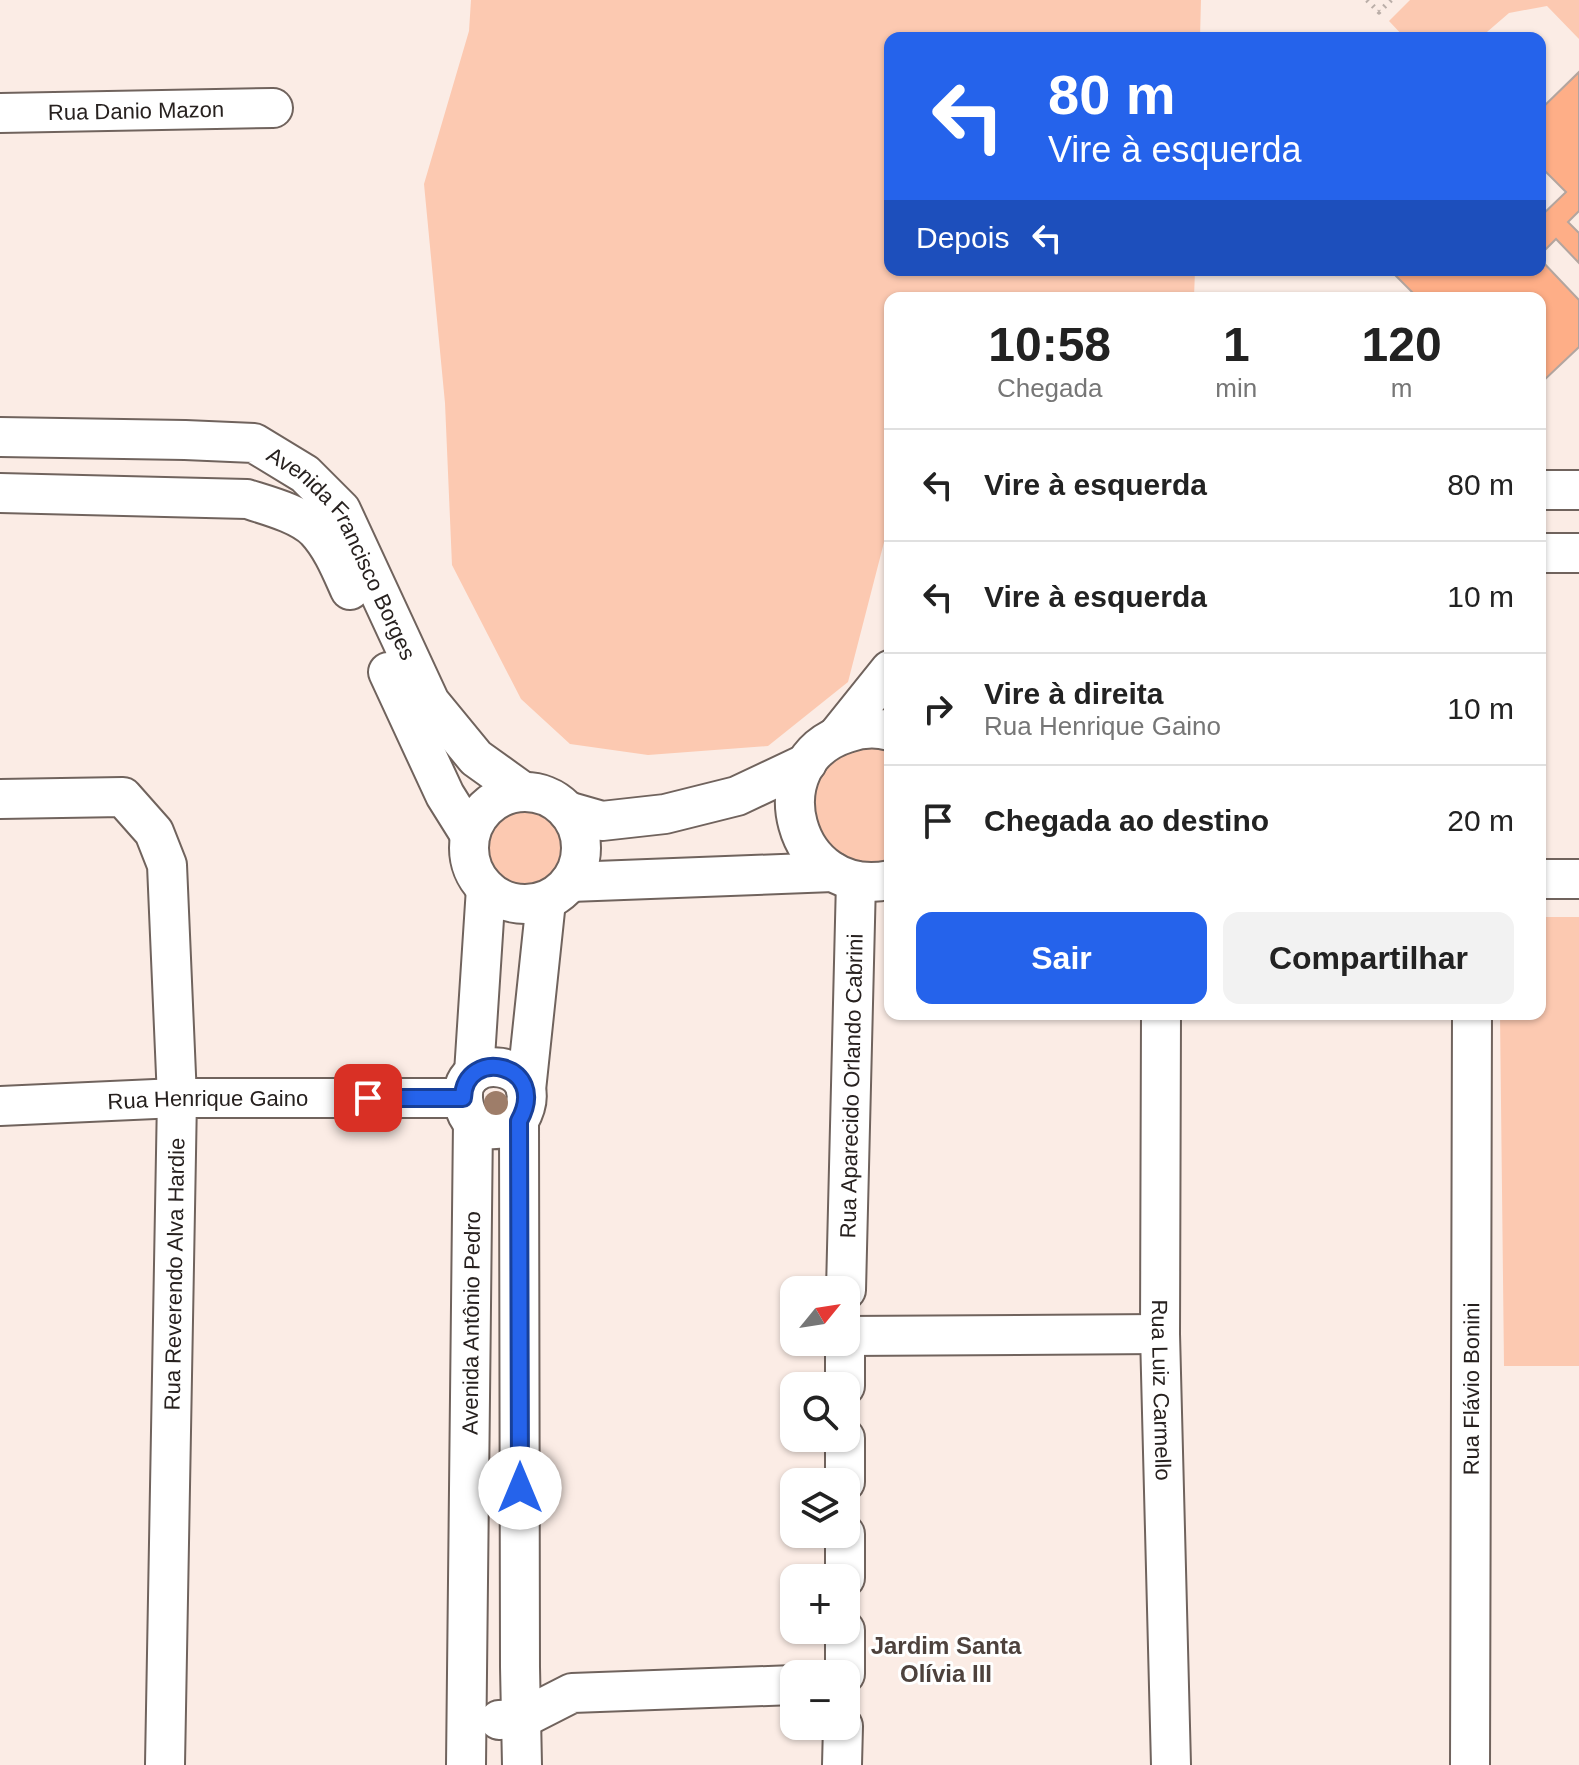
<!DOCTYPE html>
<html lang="pt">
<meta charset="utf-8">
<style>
:root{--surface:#fff;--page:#f2f2f2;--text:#222;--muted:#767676;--line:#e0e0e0;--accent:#2563eb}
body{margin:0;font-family:Helvetica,sans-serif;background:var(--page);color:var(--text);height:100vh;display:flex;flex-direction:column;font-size:30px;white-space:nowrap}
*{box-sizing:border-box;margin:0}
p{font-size:26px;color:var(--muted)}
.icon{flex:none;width:44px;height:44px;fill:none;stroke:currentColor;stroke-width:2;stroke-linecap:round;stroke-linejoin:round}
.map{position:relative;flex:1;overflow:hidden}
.panel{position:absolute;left:884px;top:292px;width:662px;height:728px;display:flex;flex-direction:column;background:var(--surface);border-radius:16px;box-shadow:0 2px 6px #0004}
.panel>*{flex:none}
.guide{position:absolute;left:884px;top:32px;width:662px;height:244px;border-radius:16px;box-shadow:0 2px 6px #0004;background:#2563eb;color:#fff;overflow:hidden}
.needle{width:52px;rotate:60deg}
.buttons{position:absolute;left:780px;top:1276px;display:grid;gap:16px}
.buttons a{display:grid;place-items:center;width:80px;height:80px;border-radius:16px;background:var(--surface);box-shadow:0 2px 6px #0004;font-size:40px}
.pin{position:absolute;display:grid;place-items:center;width:68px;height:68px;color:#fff;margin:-34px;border-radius:16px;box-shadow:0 4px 12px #0006}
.me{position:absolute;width:88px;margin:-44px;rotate:0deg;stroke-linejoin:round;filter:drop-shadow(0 0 6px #0008)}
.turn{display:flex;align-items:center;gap:28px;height:168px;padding:0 32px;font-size:36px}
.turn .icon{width:104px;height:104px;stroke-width:2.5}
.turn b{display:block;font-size:56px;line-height:68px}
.then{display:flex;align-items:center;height:76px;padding:0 32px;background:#0003;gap:16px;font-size:30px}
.eta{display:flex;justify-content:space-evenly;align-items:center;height:136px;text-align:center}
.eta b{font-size:48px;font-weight:600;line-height:56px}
.action{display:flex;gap:16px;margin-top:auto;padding:16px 32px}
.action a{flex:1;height:92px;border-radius:16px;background:var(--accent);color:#fff;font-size:32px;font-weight:600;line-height:92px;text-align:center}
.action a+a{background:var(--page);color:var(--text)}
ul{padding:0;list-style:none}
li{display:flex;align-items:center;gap:24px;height:112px;padding:0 32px;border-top:2px solid var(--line)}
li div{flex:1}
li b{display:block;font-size:30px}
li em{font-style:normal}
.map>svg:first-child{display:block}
.green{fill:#fcc9b1}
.building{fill:#feae87;stroke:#b3a59f;stroke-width:2}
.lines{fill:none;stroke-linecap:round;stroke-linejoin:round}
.minor-casing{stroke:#70635d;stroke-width:42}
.path{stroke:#baaea8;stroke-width:5;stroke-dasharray:2 6;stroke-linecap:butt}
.minor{stroke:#fff;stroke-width:38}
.tree{fill:#9e7d69}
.route-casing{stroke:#184099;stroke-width:20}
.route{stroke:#2563eb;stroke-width:14}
.labels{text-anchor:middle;stroke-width:6;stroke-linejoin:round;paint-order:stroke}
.street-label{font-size:22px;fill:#27211f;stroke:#fff}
.neighbourhood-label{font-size:24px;font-weight:bold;fill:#4e423d;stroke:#fff}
</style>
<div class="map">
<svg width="1579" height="1765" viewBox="0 0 1579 1765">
<rect width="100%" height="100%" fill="#fbece5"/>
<g class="green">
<polygon points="471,0 1201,0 1200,38 890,38 890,270 1195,270 1194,298 890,298 890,519 848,682 768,746 648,755 570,744 521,699 452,565 445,403 424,184 469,31"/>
<polygon points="1410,0 1579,0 1579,39 1547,6 1509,13 1480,38 1405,38 1389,21"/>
<polygon points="890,746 890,866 874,868 838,858 814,830 811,793 817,775 843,749"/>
<circle cx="525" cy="848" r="42"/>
<polygon points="1540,917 1579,917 1579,1366 1504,1366 1500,1014 1540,1014"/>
</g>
<g class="building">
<polygon points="1579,72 1579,211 1568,222 1579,233 1579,263 1556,239 1540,255 1540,217 1566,192 1540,166 1540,110"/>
<polygon points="1540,259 1579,300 1579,347 1540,384 1540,298 1418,298 1390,270 1540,270"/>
</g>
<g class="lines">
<defs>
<g id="minor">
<path id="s1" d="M 0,113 L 273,108"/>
<path id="s2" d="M 0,437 L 185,440 L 254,443 L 305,474 L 341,510 L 430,702 L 476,758 L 522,791"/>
<polyline points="1540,490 1579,490"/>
<path d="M 0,493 L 247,499 C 269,506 300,514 316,530 C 332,547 341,570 350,590"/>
<polyline points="1540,553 1579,553"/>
<polyline points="388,672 445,795 470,835"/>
<path d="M 890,731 C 876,727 861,728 847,733 C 757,761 792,900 890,880"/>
<polyline points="837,736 890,670"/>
<circle cx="525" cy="848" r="56"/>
<polyline points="0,799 123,797 154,832 167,865 177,1098 165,1765"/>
<polyline points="567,811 602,821 665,814 737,796 807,763"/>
<polyline points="1540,879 1579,879"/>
<polyline points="570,882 833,872"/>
<path id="s3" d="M 1161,1014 L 1160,1334 L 1171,1765"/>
<polyline points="474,1073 486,888"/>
<polyline points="526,1090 546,901"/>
<path id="s4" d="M 0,1106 L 177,1098 L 463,1098"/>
<path d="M 519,1121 C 499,1134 470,1134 464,1105 C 451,1048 555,1057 519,1121 L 520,1667 L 522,1765"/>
<path id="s5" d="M 846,1290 L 856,881"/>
<polyline points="846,1336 1160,1334"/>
<polyline points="845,1386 845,1342"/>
<polyline points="845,1482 845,1438"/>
<polyline points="845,1578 845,1534"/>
<polyline points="845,1674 845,1630"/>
<polyline points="499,1720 521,1719 572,1693 794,1685"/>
<path id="s6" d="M 466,1765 L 473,1122"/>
<polyline points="842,1765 843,1726"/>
<path id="s7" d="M 1470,1765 L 1472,1014"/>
</g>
</defs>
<use href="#minor" class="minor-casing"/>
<polyline class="path" points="1367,0 1379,12 1391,0"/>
<use href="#minor" class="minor"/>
</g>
<circle class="tree" cx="496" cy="1103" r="12"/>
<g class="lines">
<defs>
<path id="route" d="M 368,1098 L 463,1098 C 464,1046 551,1063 519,1121 L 520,1488"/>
</defs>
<use href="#route" class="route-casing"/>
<use href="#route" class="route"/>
</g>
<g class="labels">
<g class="street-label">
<text dy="8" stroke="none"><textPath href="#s1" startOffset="136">Rua Danio Mazon</textPath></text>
<text dy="8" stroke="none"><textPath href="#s2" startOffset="400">Avenida Francisco Borges</textPath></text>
<text dy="8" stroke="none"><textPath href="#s5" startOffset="204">Rua Aparecido Orlando Cabrini</textPath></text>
<text dy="8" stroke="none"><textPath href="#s4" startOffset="208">Rua Henrique Gaino</textPath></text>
<text transform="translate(174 1274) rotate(-89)" y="8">Rua Reverendo Alva Hardie</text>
<text dy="8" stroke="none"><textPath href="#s6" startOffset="442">Avenida Antônio Pedro</textPath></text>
<text dy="8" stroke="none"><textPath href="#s3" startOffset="376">Rua Luiz Carmello</textPath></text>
<text dy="8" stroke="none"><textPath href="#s7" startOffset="376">Rua Flávio Bonini</textPath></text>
</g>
<g class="neighbourhood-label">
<text x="946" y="1654">Jardim Santa<tspan x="946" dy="28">Olívia III</tspan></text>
</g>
</g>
</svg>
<div class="buttons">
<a><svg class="needle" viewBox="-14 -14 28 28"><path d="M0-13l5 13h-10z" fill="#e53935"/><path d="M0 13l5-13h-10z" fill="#767676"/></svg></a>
<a><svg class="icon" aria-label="search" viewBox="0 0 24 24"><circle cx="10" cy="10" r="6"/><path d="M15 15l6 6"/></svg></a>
<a><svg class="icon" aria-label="layers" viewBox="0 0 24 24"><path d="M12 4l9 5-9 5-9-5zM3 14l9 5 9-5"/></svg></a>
<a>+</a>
<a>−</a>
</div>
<div class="pin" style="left:368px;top:1098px;background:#d93025"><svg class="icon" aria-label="arrive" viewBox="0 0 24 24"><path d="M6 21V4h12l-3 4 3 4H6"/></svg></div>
<svg class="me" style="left:520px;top:1488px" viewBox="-20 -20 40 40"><circle r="19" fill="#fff"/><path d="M0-13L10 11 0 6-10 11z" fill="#2563eb"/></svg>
<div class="guide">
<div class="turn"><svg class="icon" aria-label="left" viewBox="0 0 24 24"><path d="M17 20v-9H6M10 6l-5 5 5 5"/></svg><div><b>80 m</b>Vire à esquerda</div></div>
<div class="then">Depois<svg class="icon" aria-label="left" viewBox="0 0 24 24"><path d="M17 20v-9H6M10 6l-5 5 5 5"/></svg></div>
</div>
<section class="panel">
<div class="eta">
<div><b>10:58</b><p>Chegada</p></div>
<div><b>1</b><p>min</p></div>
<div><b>120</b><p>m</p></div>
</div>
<ul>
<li><svg class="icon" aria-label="left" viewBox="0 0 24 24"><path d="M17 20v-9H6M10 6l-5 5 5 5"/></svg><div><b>Vire à esquerda</b></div><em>80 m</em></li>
<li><svg class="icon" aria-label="left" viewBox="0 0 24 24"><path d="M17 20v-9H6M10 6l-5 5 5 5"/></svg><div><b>Vire à esquerda</b></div><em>10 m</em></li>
<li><svg class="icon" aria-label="right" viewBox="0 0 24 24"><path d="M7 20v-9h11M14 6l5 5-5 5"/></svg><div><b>Vire à direita</b><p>Rua Henrique Gaino</p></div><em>10 m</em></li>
<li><svg class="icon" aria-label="arrive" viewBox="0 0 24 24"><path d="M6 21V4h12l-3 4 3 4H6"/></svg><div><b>Chegada ao destino</b></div><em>20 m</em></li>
</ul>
<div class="action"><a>Sair</a><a>Compartilhar</a></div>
</section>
</div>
